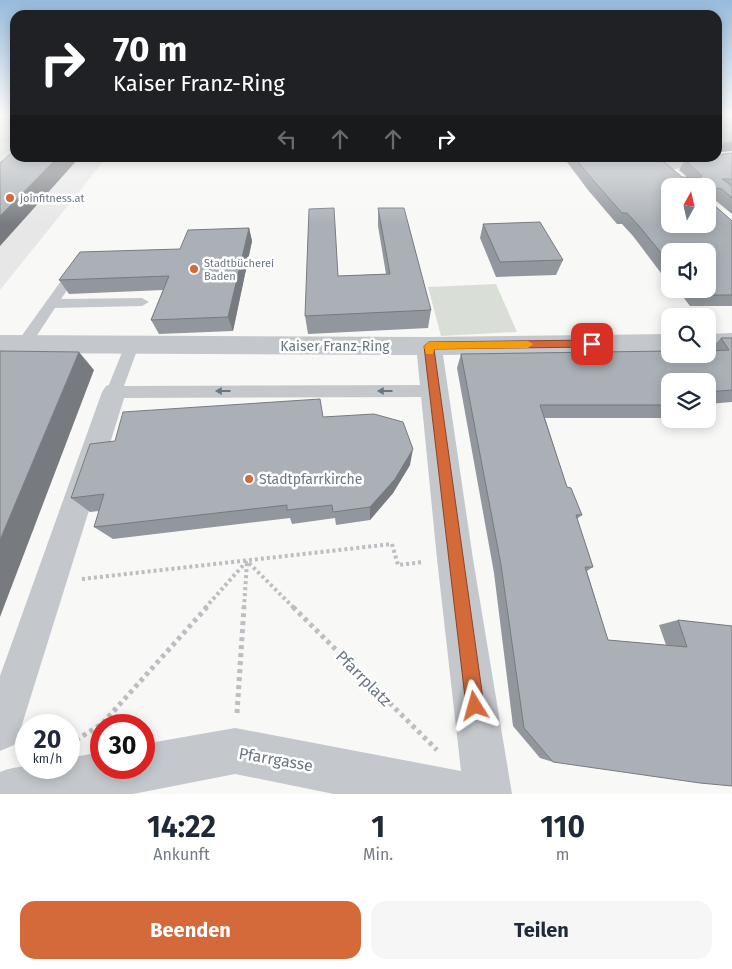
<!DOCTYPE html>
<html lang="de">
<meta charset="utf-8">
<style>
:root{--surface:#fff;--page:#f6f6f7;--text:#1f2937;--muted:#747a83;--accent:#d46a3a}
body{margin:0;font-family:"Fira Sans",sans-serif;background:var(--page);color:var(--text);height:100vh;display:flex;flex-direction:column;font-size:19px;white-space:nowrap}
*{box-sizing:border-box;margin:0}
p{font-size:16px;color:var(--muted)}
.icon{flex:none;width:28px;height:28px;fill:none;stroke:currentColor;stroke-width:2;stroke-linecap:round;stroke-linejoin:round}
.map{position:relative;height:794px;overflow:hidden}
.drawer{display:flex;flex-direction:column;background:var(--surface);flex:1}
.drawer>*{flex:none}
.hud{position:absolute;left:10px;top:10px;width:712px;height:152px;border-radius:15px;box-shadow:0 2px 12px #0003;background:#202124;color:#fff;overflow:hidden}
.needle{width:32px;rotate:8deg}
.buttons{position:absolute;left:661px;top:178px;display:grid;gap:10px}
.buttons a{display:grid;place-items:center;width:55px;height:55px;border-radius:10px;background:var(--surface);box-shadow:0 2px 12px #0003;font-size:25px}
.speed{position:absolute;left:15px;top:714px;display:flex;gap:10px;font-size:25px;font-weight:700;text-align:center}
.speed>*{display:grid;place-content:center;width:65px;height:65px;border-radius:50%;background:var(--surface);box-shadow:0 2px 12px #0003;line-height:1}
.speed small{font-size:12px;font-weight:400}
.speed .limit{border:8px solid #d22;background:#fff;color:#111}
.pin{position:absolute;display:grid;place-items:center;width:42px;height:42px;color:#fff;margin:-21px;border-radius:10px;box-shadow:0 2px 8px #0006}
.me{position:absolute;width:55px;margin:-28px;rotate:352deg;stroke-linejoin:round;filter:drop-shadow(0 0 4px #0008)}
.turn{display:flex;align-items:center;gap:18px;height:105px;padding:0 20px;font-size:22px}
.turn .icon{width:65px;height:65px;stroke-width:2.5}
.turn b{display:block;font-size:35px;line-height:42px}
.lanes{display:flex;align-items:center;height:48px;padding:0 20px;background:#0003;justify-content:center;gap:25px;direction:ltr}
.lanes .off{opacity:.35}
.eta{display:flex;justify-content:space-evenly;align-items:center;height:85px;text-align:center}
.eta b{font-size:30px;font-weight:700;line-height:35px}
.button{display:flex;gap:10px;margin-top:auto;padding:10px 20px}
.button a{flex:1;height:58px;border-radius:15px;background:var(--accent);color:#fff;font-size:20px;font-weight:700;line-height:58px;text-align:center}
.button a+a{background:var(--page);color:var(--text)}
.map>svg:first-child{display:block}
.built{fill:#e6e7e6}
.green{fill:#d9dfd7}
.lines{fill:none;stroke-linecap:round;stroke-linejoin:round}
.path-far2{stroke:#bcbec1;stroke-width:1;stroke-dasharray:1 1;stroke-linecap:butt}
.path-far1{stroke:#bcbec1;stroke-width:4;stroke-dasharray:3 3;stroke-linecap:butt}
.path{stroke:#bcbec1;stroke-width:5;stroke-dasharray:4 4;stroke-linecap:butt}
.service{fill:#c4c7cb;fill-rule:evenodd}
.pedestrian{fill:#c4c7cb;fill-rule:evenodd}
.minor{fill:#c4c7cb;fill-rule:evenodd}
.wall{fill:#92979d}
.shaded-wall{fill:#777b7f}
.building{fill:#aab0b6;stroke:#777b7f;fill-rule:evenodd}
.oneway{fill:#6a7684}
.route{fill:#d46a3a;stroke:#8a4526}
.slow{fill:#f59e0b}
.poi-dot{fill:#d46a3a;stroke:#fff;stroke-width:2}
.labels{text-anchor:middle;stroke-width:5;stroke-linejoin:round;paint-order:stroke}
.far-poi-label{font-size:11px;fill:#6a7684;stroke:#fff;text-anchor:start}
.street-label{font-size:14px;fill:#6a7684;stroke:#fff}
.poi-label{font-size:14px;fill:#6a7684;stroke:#fff;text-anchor:start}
.near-street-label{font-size:16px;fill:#6a7684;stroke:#fff}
</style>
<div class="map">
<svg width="732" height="794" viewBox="0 0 732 794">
<rect width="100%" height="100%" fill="#f8f8f6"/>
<polygon class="built" points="106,158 0,290 0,166 4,162"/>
<g class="green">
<polygon points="0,114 15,114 15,157 0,166"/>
<polygon points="496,284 517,332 441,336 428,287"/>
</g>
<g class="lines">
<g class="path-far2">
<polyline points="0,139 15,143"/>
<polyline points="0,154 15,148"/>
</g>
<g class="path-far1">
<polyline points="82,579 392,544 398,565 423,562"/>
<polyline points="205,608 247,561 294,608"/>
<polyline points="244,608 247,562"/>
</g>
<g class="path">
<polyline points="293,607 437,750"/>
<polyline points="237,713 244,607"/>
<polyline points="76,740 102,724 207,607"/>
</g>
<g class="service">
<polygon points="75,266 81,270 61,299 142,298 149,302 142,306 55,308 28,349 18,349 16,345 18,341 71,267"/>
<polygon points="132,340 139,345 124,386 434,385 440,387 442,391 440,395 434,397 114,398 108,396 106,392 125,345"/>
</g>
<polygon class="pedestrian" points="114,383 122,386 126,392 20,731 14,745 0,751 0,676 102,392 106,386"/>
<g class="minor">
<path d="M 732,152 L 732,160 L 663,171 L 655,166 C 663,156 705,158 718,158 L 718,154 Z"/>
<polygon points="732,333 732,351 708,350 708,334"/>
<path d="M 670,334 L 670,352 L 443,355 L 473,559 L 512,794 L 334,794 L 235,774 L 133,794 L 0,794 L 0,772 C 22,763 45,768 69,768 L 69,758 L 101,752 L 101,768 L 144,768 L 144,744 L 235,728 L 461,771 L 437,559 L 417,355 L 0,353 L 0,335 L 429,337 Z"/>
</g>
</g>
<g class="wall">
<polygon points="718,114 732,115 732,151 719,152 718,154"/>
<polygon points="732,153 732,214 715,200 714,199 714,205 732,221 732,306 690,306 677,289 708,289 670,251 670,285 633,236 622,224 617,224 588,190 564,158 659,158 682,177 687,177 679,170 685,160"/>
<polygon points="455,158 504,158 503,161 457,162"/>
<polygon points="664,158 693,158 666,159"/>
<polygon points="378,208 431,310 428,328 308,334 305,316 338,276 386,274 378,226"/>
<polygon points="483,224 563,260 556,275 496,277 480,238"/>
<polygon points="249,228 252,241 233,331 159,334 151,320 163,290 69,294 59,280 180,249"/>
<polygon points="721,338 732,338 732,402 708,404 708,381 670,381 670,418 545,418 567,487 582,515 577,519 593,567 587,571 608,640 666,645 659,625 678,620 732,626 553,762 540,758 513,726 494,573 457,368 461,354 709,351"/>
<polygon points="323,417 410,465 393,493 370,520 336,525 335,518 292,524 290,518 113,539 94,527 99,511 90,512 71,498"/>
</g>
<g class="shaded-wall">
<polygon points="732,142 732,151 719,152 724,143"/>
<polygon points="57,158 79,158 0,246 0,216"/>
<polygon points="249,228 252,241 233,331 228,317"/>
<polygon points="79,352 94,370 0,617 0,540"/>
<polygon points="413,449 410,465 393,493 370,520 370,507"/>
</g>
<g class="building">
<polygon points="718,114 730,114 732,115 732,142 724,143 722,147 718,147"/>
<polygon points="15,150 15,158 57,158 0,216 0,163"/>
<path d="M 732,153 L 732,179 L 722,179 L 732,186 L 732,198 L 722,189 L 714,188 L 714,205 L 732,221 L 732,295 L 699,295 L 694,289 L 708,289 L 708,251 L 670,251 L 670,264 L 639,226 L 627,213 L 622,213 L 593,180 L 575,158 L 659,158 L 682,177 L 700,178 L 702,176 L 685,160 L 704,158 L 718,158 L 718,155 ZM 670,186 L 708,186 L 708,224 L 670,224 Z"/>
<polygon points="334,208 338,276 390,274 378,208 404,208 431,310 305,316 309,209"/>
<polygon points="540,222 563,260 500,262 483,224"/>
<polygon points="249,228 228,317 151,320 169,276 59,280 80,252 180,249 188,230"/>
<polygon points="721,338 732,338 732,390 708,392 708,381 670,381 670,405 540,405 567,487 571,488 582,515 576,515 593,567 585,567 608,640 687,647 678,620 732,626 732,786 700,783 553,762 524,728 501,565 461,354 670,351 670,354 708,354 708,351 729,350"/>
<polygon points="0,351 79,352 0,540"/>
<polygon points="320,399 323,417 374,414 403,422 413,449 395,479 370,507 333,512 332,505 287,510 287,505 94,527 104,494 71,498 90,444 115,441 123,412"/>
</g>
<defs><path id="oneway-solid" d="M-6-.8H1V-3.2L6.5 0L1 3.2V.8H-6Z" transform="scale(1.25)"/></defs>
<g class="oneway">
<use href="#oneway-solid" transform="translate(223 391) rotate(180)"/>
<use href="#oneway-solid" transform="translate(385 391) rotate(180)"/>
</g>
<linearGradient id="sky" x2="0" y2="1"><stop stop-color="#97bbdc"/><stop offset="0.51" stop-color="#fcfcfb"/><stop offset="1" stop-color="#fcfcfb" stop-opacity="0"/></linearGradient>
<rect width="732" height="225" fill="url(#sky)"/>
<polygon class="route" points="592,340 597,344 592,347 434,349 484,706 481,713 475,715 469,713 466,706 424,346 429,342"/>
<polygon class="slow" points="528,341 533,344 528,348 434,349 433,354 426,354 424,346 429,342"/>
<g class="poi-dot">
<circle cx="10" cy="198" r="5"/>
<circle cx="194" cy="269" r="5"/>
<circle cx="249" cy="479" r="5"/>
</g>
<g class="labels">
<g class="far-poi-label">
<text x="20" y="202">joinfitness.at</text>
<text x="204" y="267">Stadtbücherei<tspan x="204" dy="13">Baden</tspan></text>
</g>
<g class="street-label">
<text x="335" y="351">Kaiser Franz-Ring</text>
</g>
<g class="poi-label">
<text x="259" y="484">Stadtpfarrkirche</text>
</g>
<g class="near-street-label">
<text transform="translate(364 678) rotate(45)" y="6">Pfarrplatz</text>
<text transform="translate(276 759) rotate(10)" y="6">Pfarrgasse</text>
</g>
</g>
</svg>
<div class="buttons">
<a><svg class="needle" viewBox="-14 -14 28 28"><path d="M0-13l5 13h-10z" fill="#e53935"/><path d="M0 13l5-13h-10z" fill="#747a83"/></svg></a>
<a><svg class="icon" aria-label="sound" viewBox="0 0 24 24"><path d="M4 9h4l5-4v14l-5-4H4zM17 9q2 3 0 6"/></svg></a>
<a><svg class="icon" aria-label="search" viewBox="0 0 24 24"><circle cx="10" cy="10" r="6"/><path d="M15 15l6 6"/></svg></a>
<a><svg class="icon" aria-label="layers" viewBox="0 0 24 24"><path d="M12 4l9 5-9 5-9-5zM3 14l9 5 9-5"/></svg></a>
</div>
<div class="speed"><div>20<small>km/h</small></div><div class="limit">30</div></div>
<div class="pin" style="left:592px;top:344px;background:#d93025"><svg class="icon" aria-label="arrive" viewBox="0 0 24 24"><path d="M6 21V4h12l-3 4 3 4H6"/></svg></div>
<svg class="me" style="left:475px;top:706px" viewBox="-20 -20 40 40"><path d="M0-17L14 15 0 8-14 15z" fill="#d46a3a" stroke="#fff" stroke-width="4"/></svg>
<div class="hud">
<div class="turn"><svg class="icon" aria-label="right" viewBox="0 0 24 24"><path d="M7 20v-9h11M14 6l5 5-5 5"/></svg><div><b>70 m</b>Kaiser Franz-Ring</div></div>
<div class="lanes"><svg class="icon off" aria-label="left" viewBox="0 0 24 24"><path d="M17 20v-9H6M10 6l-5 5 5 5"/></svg><svg class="icon off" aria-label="ahead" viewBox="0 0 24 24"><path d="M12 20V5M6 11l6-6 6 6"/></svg><svg class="icon off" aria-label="ahead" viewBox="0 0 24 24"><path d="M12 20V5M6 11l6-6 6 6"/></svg><svg class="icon" aria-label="right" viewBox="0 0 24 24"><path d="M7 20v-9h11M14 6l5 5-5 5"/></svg></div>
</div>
</div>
<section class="drawer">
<div class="eta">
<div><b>14:22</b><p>Ankunft</p></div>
<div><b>1</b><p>Min.</p></div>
<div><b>110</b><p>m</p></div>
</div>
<div class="button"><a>Beenden</a><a>Teilen</a></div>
</section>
